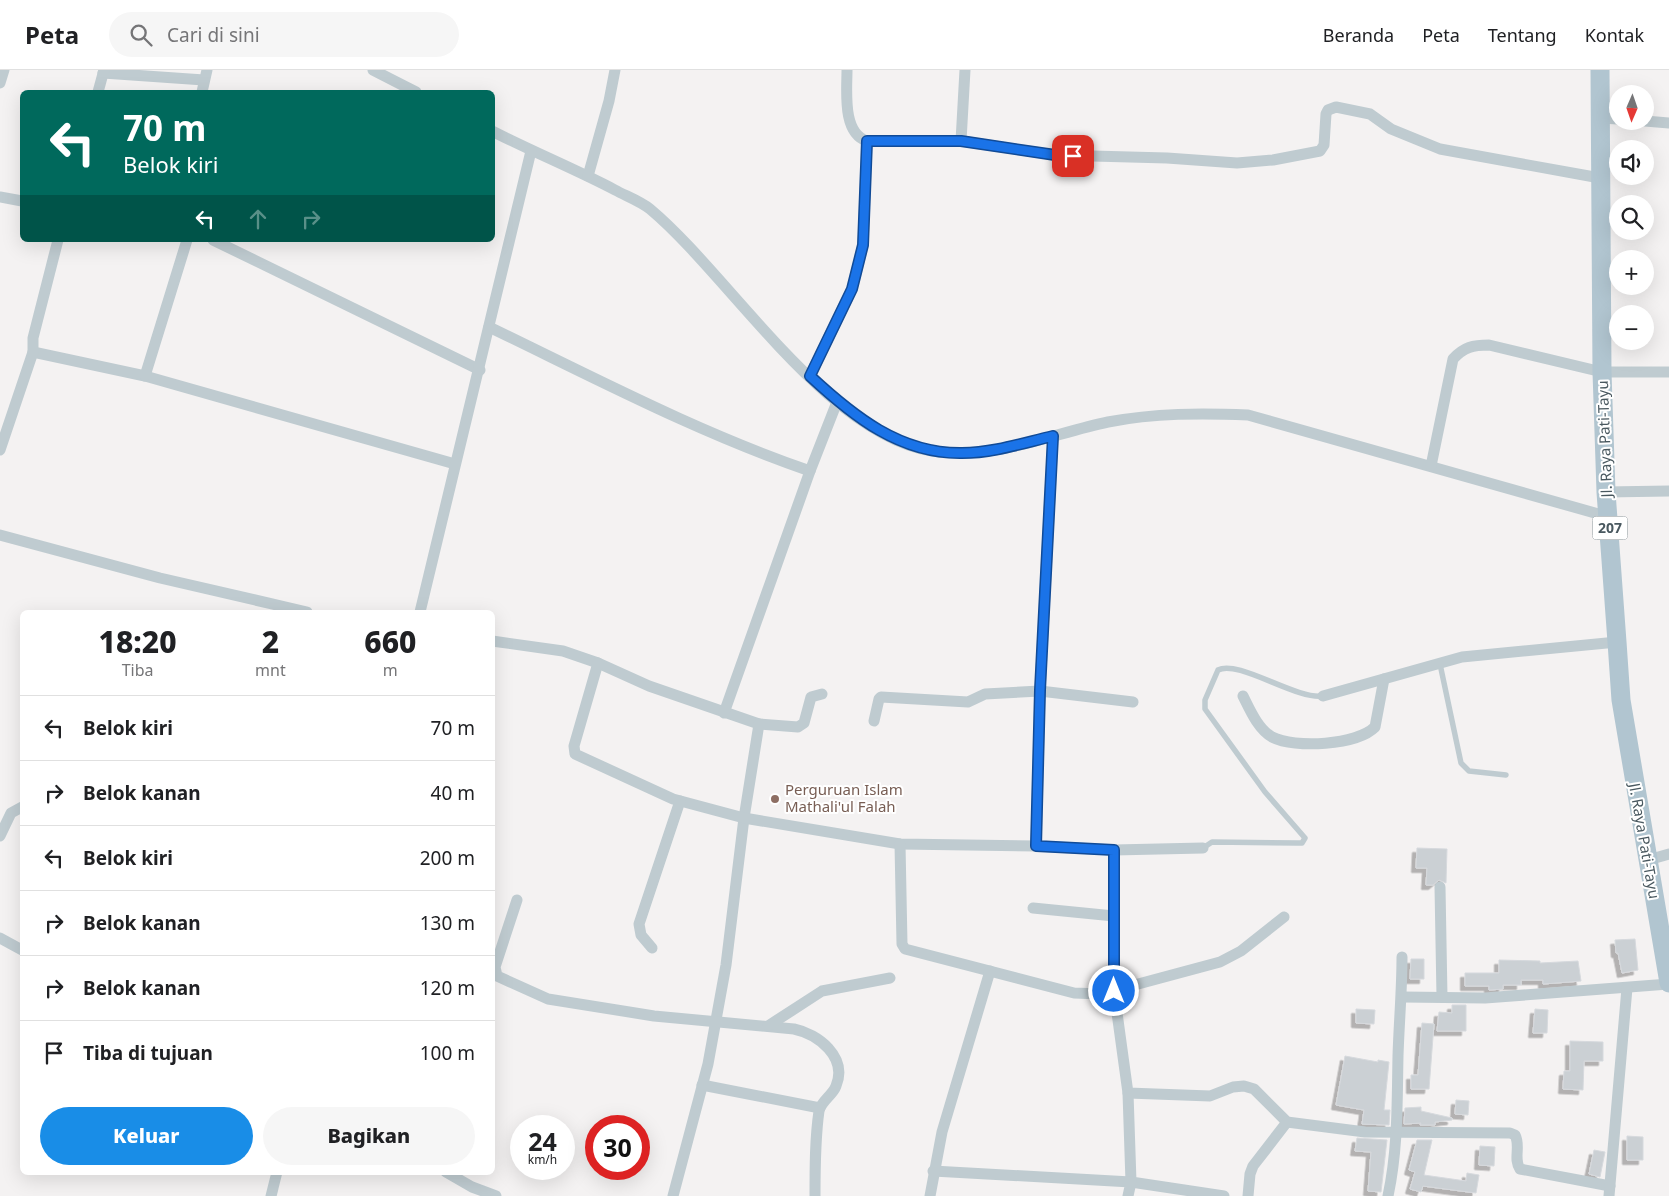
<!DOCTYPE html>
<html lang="id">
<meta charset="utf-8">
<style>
:root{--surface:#fff;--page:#f6f6f6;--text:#202124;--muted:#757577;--line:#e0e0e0;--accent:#198de7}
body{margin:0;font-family:"Noto Sans",sans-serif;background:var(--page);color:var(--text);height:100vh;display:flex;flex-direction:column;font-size:19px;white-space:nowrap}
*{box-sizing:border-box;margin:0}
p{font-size:16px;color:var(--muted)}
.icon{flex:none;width:28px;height:28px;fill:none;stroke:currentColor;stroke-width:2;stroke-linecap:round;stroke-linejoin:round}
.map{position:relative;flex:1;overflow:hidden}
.sheet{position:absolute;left:20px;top:540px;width:475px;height:565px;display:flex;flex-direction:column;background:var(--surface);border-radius:8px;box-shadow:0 5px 20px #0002}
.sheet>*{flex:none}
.guide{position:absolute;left:20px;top:20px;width:475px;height:152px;border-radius:8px;box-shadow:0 5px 20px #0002;background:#00695c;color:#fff;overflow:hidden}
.needle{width:32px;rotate:182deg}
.fabs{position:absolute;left:1609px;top:15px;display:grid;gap:10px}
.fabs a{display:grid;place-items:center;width:45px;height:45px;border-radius:50%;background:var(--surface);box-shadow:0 5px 20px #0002;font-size:25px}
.speed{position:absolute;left:510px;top:1045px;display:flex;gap:10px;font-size:25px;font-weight:700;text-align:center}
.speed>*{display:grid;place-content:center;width:65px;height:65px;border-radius:50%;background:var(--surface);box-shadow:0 5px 20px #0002;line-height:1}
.speed small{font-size:12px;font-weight:400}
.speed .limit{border:8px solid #d22;background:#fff;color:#111}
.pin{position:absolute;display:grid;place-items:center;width:42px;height:42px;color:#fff;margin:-21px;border-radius:10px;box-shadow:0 2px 8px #0006}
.me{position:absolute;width:55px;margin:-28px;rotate:0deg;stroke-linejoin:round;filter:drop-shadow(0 0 4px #0008)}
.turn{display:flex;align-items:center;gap:18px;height:105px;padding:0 20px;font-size:22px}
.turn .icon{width:65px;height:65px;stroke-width:2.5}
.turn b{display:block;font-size:35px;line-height:42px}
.lanes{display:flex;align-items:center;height:48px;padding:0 20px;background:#0003;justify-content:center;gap:25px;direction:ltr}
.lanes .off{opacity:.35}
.eta{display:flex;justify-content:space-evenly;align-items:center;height:85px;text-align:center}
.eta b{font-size:30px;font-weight:800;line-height:35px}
.button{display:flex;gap:10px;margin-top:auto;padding:10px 20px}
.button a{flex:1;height:58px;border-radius:30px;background:var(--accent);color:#fff;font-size:20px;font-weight:800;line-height:58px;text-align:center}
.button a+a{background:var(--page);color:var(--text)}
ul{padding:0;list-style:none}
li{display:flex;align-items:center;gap:15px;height:65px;padding:0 20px;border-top:1px solid var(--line)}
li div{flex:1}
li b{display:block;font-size:19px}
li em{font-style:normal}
header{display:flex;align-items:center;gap:30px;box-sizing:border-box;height:70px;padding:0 25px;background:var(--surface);border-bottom:1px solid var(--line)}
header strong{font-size:24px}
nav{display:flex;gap:28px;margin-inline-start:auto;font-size:18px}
.search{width:350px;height:45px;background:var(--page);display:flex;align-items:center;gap:12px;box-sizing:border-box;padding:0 18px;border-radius:28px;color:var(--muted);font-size:19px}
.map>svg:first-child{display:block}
.building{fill:#cbd0d4;stroke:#d6d9dd;filter:url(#shadow)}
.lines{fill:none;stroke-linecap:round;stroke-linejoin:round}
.service{stroke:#bfcbd0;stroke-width:5.5}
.minor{stroke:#bfcbd0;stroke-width:11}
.primary{stroke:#b1c5d0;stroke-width:19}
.route-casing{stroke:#114b97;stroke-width:12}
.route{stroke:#1a73e8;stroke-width:9}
.education-dot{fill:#8d6e63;stroke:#fff;stroke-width:2}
.labels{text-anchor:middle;stroke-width:4;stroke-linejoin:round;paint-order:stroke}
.shield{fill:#fff;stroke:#808a8f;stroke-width:1}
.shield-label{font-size:14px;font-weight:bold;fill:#49585f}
.street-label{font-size:15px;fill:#49585f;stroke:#fff}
.education-label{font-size:15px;fill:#785e54;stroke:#fff;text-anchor:start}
</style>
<header>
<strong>Peta</strong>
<div class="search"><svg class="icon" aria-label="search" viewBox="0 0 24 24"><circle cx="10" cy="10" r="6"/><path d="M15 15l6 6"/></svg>Cari di sini</div>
<nav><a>Beranda</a><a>Peta</a><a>Tentang</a><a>Kontak</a></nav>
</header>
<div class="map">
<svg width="1669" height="1126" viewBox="0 0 1669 1126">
<defs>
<filter id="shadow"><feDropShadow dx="-4.5" dy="4.5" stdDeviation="0" flood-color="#0004"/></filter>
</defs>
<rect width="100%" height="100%" fill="#f4f2f2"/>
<g class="building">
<polygon points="1417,778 1447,779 1446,813 1439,810 1433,815 1426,815 1427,798 1416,798"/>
<polygon points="1635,869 1638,900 1622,903 1618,883 1616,883 1615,870"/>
<polygon points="1411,889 1424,889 1424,909 1410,909"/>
<polygon points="1499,890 1540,891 1540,893 1578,891 1581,911 1543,914 1543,910 1521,910 1521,915 1503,915 1503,919 1489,920 1489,916 1465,916 1465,903 1499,903"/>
<polygon points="1452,935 1466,935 1466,961 1437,961 1439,942 1452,943"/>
<polygon points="1356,939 1375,940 1374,954 1356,953"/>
<polygon points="1535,939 1548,940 1547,963 1533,963"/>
<polygon points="1422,953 1434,954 1429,1019 1411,1019 1411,1005 1418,1005"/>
<polygon points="1570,971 1603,972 1603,991 1584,991 1583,1020 1563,1019 1564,1001 1570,1001"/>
<polygon points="1345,986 1378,992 1378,990 1389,992 1384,1040 1390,1040 1389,1055 1362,1054 1364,1040 1336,1035"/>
<polygon points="1456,1030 1469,1031 1468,1045 1455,1044"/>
<polygon points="1421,1037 1421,1041 1452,1048 1452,1050 1435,1052 1435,1055 1420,1055 1421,1053 1404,1054 1405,1038"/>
<polygon points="1627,1066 1643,1067 1643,1090 1627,1090"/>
<polygon points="1357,1068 1387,1070 1381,1122 1368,1121 1371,1082 1355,1081"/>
<polygon points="1417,1070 1432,1070 1424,1105 1466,1111 1467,1103 1479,1105 1476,1123 1423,1116 1421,1122 1410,1119 1415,1102 1409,1100"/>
<polygon points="1480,1076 1495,1077 1494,1096 1479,1095"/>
<polygon points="1594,1080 1605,1082 1600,1107 1589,1104"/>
</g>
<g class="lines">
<g class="service">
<polyline points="1440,594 1461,693 1469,701 1506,705"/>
<path d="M 1203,778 L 1212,772 L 1297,773 L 1302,773 L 1305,768 L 1265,722 L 1205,639 L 1205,630 L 1218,600 C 1238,589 1296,630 1323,626"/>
</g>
<g class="minor">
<polyline points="373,0 416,22"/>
<path d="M 847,0 C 847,21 842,63 867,71 L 961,71 L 1055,85 L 1167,88 L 1237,93 L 1273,90 L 1320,81 L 1324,75 L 1326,44 L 1328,40 L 1336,37 L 1370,44 L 1391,59 L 1440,79 L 1600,108"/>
<polyline points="103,3 204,10"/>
<polyline points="0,13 4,0"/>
<polyline points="98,22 104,0"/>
<polyline points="202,22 207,0"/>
<polyline points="1600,48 1618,49"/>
<polyline points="1645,51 1669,53"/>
<path d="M 492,61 C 533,82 575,99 615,120 C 626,126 640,131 650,139 C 729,205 827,365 932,381 C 991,391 1051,364 1108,352 C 1155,343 1201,343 1248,345 L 1609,447"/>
<polyline points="961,71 965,0"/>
<polyline points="588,106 609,31 615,0"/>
<polyline points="0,127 22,131"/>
<polyline points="213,170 480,300"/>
<path d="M 489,257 C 595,308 699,363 810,401"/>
<polyline points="33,282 145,306 455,394"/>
<polyline points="145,306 187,170"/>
<polyline points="810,306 852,219 863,175 867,71"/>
<polyline points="0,380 33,282 33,268 58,170"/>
<path d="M 1431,396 L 1453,289 C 1464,277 1473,275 1489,275 L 1602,302 L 1669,302"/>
<polyline points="1606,422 1669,421"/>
<polyline points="0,465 160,508 307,542"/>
<polyline points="420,542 531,81"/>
<polyline points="492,571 563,581 598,593 649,616 759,654 744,748 726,895 708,994 673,1126"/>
<polyline points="598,593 574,676 575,684 673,729 744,748 900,774 1036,776 1040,621 1053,366"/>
<path d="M 1243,626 C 1250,640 1258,659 1272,667 C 1295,679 1357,675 1375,657 L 1384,609"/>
<polyline points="1323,626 1462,587 1617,572"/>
<polyline points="724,643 810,401 837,332"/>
<polyline points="874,651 879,629 881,627 968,632 985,624 1040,621 1133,632"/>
<polyline points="759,654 798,657 804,653 811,627 822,624"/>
<polyline points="0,766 11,743 22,737"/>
<polyline points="900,774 902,874 905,879 1074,923 1101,924 1220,892 1241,881 1284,847"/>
<polyline points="1036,776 1114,780 1203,778"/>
<path d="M 1114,780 L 1114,921 L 1128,1023 L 1210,1026 L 1233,1017 L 1244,1016 L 1254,1019 L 1287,1052 L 1365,1062 L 1510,1063 L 1515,1065 C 1521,1076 1513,1089 1520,1099 L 1610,1116"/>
<polyline points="1648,790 1669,784"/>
<polyline points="1440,817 1442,927"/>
<path d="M 517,830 L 495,897 L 497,906 L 548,929 L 654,946 L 794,959 C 818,964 848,987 836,1016 C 833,1025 821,1031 819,1041 C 815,1069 815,1097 815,1126"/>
<polyline points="1033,838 1114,846"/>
<polyline points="0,868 22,880"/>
<polyline points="652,878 641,865 639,854 680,731"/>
<polyline points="1403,927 1485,928 1669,914"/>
<polyline points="768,956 822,921 890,908"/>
<polyline points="702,1015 820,1038"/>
<polyline points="1128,1023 1131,1112 1224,1126"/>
<polyline points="933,1101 1131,1112 1128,1126"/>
<polyline points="446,1102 472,1117 496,1126"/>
<polyline points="271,1126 277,1102"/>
<polyline points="930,1126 942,1062 990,901"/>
<polyline points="1248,1126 1250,1104 1253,1096 1287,1052"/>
<path d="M 1388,1126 C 1398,1079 1397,1034 1398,986 C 1399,953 1402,920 1402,887"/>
<polyline points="1609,1126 1627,918"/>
</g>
<polyline class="primary" points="1600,0 1602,302 1606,422 1617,572 1621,630 1669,913"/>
</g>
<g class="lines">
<defs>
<path id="route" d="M 1073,86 L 1055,85 L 961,71 L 867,71 L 863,175 L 852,219 L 810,306 C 853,346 900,384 962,383 C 993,383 1023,373 1053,366 L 1040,620 L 1036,776 L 1114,780 L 1114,921"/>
</defs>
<use href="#route" class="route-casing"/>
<use href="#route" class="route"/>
</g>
<circle class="education-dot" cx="775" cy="729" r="5"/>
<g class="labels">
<rect class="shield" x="1592.5" y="446.5" width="35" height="23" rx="4"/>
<g class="shield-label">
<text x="1610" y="463">207</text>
</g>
<g class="street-label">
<text transform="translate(1605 369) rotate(-92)" y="5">Jl. Raya Pati-Tayu</text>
<text transform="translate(1644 771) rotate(80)" y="5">Jl. Raya Pati-Tayu</text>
</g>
<g class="education-label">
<text x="785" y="725">Perguruan Islam<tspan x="785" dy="17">Mathali'ul Falah</tspan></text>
</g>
</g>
</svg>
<div class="fabs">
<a><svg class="needle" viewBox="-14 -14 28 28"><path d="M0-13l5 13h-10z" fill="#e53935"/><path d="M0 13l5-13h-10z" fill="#757577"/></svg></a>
<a><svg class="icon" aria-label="sound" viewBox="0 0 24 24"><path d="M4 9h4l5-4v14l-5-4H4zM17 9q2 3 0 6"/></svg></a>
<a><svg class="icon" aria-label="search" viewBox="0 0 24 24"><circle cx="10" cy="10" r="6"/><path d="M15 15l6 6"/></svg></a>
<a>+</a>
<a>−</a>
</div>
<div class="speed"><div>24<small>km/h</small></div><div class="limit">30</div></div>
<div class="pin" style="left:1073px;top:86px;background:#d93025"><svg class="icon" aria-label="arrive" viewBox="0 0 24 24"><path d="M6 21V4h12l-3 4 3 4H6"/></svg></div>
<svg class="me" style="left:1114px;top:921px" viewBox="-20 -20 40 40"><circle r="17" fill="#1a73e8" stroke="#fff" stroke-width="3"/><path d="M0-11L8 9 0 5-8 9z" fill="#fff"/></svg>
<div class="guide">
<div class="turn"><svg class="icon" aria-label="left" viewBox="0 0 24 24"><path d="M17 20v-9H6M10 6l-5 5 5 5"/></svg><div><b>70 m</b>Belok kiri</div></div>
<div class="lanes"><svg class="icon" aria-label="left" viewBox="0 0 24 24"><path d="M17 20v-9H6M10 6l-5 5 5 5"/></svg><svg class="icon off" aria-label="ahead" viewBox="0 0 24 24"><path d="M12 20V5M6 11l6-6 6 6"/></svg><svg class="icon off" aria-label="right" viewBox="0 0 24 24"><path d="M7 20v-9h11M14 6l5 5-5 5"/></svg></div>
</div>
<section class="sheet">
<div class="eta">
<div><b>18:20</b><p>Tiba</p></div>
<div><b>2</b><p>mnt</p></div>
<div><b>660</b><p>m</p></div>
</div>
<ul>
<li><svg class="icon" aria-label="left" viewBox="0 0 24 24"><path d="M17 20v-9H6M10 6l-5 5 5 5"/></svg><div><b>Belok kiri</b></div><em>70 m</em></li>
<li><svg class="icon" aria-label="right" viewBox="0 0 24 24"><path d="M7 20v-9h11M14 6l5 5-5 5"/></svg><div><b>Belok kanan</b></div><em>40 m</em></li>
<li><svg class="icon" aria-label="left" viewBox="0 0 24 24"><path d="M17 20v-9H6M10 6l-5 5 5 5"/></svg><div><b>Belok kiri</b></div><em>200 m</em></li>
<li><svg class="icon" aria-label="right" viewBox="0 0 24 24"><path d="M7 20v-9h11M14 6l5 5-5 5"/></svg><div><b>Belok kanan</b></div><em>130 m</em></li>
<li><svg class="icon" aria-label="right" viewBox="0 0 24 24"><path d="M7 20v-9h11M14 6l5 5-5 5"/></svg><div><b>Belok kanan</b></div><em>120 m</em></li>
<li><svg class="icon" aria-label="arrive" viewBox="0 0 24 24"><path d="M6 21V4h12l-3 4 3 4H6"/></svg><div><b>Tiba di tujuan</b></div><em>100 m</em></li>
</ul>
<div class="button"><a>Keluar</a><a>Bagikan</a></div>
</section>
</div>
